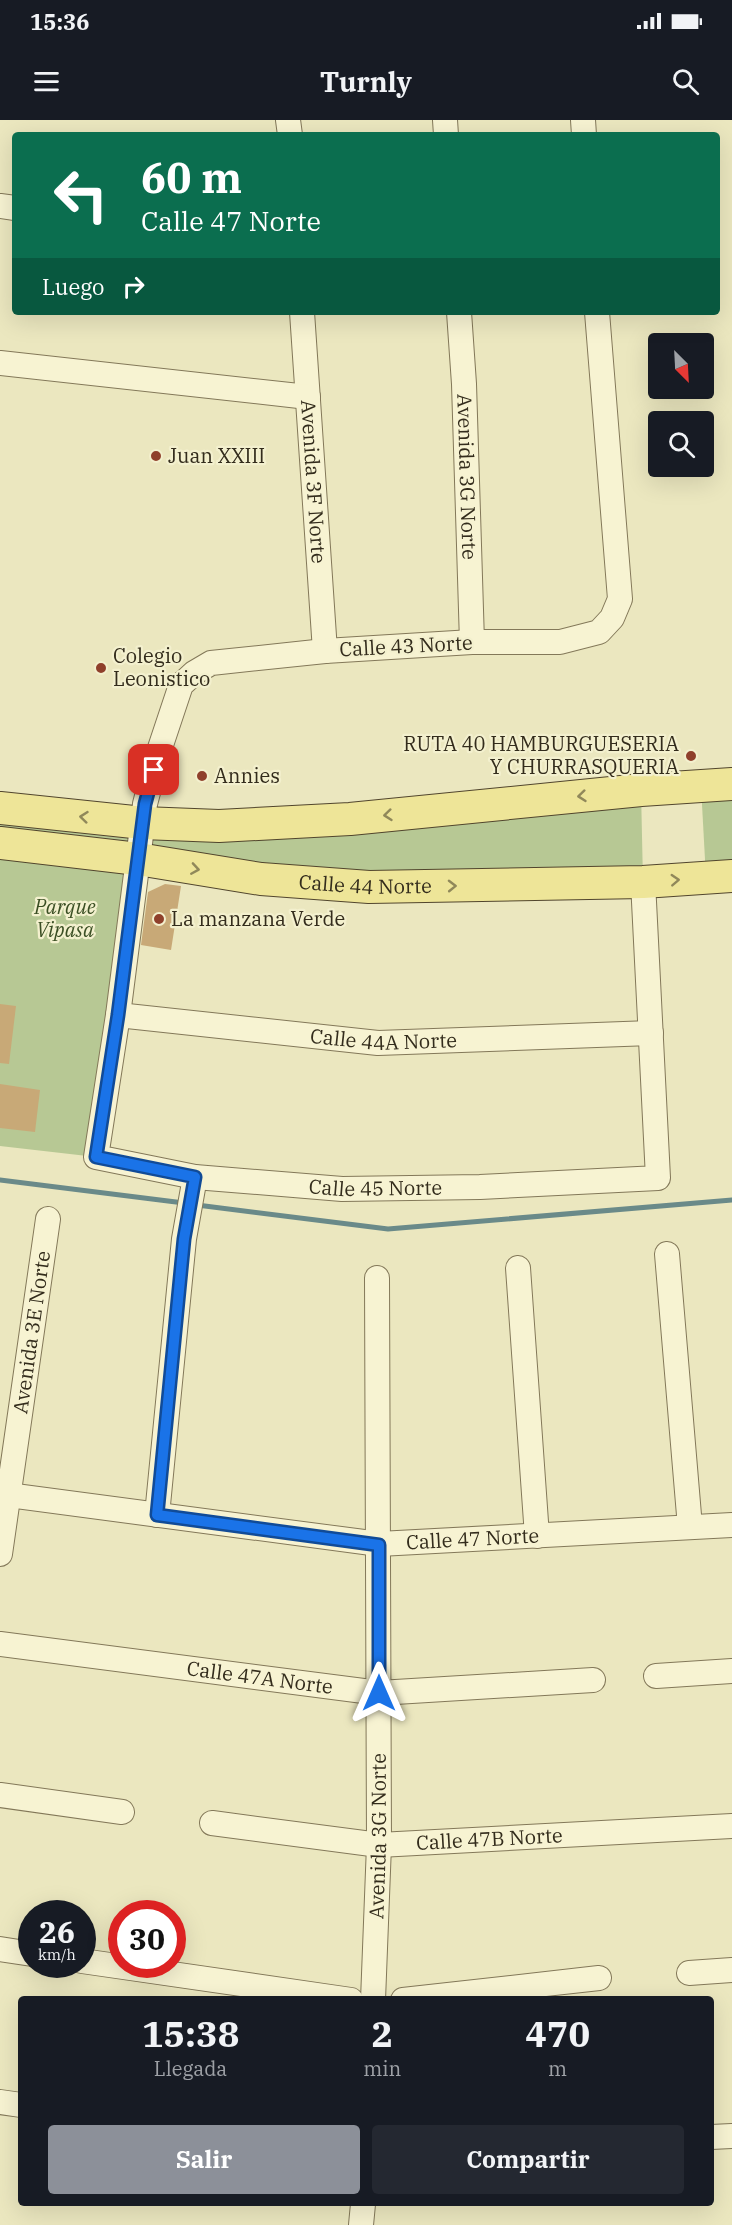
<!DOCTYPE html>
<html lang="es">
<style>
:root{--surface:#171b24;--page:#242831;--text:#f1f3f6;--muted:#9ea1a6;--accent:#8c9099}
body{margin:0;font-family:"IBM Plex Serif",serif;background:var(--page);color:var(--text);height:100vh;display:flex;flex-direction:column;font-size:22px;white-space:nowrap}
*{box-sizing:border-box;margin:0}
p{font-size:20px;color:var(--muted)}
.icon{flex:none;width:33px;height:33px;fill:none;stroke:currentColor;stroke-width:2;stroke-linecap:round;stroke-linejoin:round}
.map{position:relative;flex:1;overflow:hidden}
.sheet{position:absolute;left:18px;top:1876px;width:696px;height:210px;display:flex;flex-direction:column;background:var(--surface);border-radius:6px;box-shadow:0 6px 24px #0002}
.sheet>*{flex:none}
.banner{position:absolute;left:12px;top:12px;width:708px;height:183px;border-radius:6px;box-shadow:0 6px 24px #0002;background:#0b6e4f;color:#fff;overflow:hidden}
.needle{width:39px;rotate:156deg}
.buttons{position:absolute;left:648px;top:213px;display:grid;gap:12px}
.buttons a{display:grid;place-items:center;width:66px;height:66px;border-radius:6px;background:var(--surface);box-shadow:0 6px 24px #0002;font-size:30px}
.speed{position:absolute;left:18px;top:1780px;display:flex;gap:12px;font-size:30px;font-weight:700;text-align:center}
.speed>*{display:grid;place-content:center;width:78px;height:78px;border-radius:50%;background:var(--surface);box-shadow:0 6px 24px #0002;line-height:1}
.speed small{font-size:15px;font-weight:400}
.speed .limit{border:9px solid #d22;background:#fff;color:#111}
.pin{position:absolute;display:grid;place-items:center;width:51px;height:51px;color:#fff;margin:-26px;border-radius:12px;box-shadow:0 3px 9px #0006}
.me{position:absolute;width:66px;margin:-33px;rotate:0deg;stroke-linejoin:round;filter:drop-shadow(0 0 4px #0008)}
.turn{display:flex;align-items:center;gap:21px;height:126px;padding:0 30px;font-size:27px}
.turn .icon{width:78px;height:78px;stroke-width:2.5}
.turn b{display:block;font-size:42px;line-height:51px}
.then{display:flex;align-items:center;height:57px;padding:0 30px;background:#0003;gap:12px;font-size:22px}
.eta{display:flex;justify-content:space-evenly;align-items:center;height:102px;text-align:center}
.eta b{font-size:36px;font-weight:700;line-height:42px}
.button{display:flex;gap:12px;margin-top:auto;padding:12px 30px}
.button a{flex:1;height:69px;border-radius:6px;background:var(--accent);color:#fff;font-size:24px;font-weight:700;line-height:69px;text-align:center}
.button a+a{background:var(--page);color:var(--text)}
.status{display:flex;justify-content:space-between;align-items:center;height:42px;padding:0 30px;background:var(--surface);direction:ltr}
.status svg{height:16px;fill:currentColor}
header{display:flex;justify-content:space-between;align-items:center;height:78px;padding:0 30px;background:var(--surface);font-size:27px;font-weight:700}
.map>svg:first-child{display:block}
.green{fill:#b7c894}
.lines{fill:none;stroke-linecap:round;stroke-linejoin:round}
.stream{stroke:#6a8a89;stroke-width:5}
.building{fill:#c8a977}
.minor-casing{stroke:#837859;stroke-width:26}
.major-casing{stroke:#51452d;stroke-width:34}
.minor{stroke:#f7f3d2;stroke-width:24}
.major{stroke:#eee598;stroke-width:32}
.oneway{stroke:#90885a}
.route-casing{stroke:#114b97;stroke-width:15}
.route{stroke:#1a73e8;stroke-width:10}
.poi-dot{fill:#8f402b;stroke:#f3f0ce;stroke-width:2}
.labels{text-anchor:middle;stroke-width:4.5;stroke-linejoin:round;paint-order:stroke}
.poi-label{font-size:20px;fill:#332c1c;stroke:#f3f0ce;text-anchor:start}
.street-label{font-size:20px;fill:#332c1c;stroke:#f3f0ce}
.park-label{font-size:20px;font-style:italic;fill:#3b4f24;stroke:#f3f0ce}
</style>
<div class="status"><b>15:36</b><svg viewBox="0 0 49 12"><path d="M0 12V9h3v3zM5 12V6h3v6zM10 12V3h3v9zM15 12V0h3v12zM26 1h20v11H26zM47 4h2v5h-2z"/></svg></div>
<header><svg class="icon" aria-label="menu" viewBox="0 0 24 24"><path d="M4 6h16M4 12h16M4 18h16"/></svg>Turnly<svg class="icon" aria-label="search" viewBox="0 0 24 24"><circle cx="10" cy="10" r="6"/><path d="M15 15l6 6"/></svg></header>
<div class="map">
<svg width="732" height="2105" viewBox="0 0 732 2105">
<rect width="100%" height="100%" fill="#ebe7bf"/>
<g class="green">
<polygon points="732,664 732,756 706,758 701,666"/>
<polygon points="641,670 643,762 369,767 138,739 96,1037 0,1026 0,688 123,701"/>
</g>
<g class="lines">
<g class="stream">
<polyline points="0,1060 184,1083"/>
<polyline points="197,1085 388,1109 732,1080"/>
</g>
</g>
<g class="building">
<polygon points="165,764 181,766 171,830 141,825 148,772"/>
<polygon points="0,884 16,886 9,944 0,943"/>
<polygon points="0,964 40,970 35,1012 0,1008"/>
</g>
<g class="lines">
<defs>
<g id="minor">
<polyline points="288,0 290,15"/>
<polyline points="445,0 446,15"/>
<polyline points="583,0 584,15"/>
<polyline points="0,86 15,88"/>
<path id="s1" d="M 302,192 L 325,531"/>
<path id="s2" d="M 459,192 L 464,264 L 472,522"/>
<path id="s3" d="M 597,192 L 620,479 L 612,498 L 599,512 L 560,522 L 472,522 L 325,531 L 211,543 L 194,553 L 181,565 L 158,634 L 145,684 L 118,895 L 96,1037 L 195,1057 L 342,1069 L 480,1067 L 658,1058 L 643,762"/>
<polyline points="0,243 308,277"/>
<path id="s4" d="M 118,895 L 378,923 L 651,913"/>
<polyline points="667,1134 690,1407"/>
<polyline points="518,1148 537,1416"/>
<path id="s5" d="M 0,1374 L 379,1424 L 732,1405"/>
<polyline points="157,1395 184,1119 195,1057"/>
<path id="s6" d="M 0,1434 L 48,1099"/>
<path id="s7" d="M 0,1524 L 379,1573 L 593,1560"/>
<polyline points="656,1556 732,1551"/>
<polyline points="0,1675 122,1692"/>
<path id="s8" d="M 212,1703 L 379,1725 L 732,1706"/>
<polyline points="0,1829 32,1834"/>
<polyline points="82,1841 351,1880"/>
<polyline points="689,1853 732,1850"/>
<path id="s9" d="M 373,1880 L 379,1725 L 377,1158"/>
<polyline points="403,1880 599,1858"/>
<polyline points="0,1982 21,1985"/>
<polyline points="711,2017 732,2016"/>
<polyline points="361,2105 363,2084"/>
</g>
<g id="major">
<polyline points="0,688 143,703 219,706 350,699 641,670 732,664"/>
<path id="s10" d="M 0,723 L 138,739 L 261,759 L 369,767 L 643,762 L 732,756"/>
</g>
</defs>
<use href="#minor" class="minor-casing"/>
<use href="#major" class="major-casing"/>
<use href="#minor" class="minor"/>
<use href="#major" class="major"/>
</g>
<defs><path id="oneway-chevron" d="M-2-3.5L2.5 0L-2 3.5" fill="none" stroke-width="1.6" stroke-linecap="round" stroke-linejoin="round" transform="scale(1.5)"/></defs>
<g class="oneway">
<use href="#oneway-chevron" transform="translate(582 676) rotate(174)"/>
<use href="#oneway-chevron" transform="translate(388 695) rotate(174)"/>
<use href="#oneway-chevron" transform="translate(84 697) rotate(-174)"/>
<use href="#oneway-chevron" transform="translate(195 749) rotate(9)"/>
<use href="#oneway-chevron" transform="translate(675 760) rotate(-3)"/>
<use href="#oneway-chevron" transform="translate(452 766) rotate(-1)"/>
</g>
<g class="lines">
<defs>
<polyline id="route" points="154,650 145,684 118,895 96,1037 195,1057 184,1119 157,1395 379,1425 379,1573"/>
</defs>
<use href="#route" class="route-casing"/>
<use href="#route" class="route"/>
</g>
<g class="poi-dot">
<circle cx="156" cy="336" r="6"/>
<circle cx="101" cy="548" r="6"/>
<circle cx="691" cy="636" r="6"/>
<circle cx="202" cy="656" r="6"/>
<circle cx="159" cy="799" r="6"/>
</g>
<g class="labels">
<g class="poi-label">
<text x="168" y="343">Juan XXIII</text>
<text x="113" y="543">Colegio<tspan x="113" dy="23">Leonistico</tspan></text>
<text x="679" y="631" text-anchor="end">RUTA 40 HAMBURGUESERIA<tspan x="679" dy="23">Y CHURRASQUERIA</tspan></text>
<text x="214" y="663">Annies</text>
<text x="171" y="806">La manzana Verde</text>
</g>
<g class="street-label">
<text dy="7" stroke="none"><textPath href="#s2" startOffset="165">Avenida 3G Norte</textPath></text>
<text dy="7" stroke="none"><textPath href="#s1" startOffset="170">Avenida 3F Norte</textPath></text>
<text transform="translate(406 526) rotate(-3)" y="7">Calle 43 Norte</text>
<text dy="7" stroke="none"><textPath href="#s10" startOffset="368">Calle 44 Norte</textPath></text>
<text dy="7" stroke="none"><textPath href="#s4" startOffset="267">Calle 44A Norte</textPath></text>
<text dy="7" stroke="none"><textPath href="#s3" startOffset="1518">Calle 45 Norte</textPath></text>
<text dy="7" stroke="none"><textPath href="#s6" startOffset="224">Avenida 3E Norte</textPath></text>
<text dy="7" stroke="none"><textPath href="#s5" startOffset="476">Calle 47 Norte</textPath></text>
<text dy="7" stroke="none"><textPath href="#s7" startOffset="262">Calle 47A Norte</textPath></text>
<text dy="7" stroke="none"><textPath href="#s9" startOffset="164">Avenida 3G Norte</textPath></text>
<text dy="7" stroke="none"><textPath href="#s8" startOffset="279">Calle 47B Norte</textPath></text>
</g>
<g class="park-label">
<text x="65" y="794">Parque<tspan x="65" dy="23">Vipasa</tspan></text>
</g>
</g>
</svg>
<div class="buttons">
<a><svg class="needle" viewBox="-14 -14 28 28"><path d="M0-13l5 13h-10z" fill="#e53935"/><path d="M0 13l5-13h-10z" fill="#9ea1a6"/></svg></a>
<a><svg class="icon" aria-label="search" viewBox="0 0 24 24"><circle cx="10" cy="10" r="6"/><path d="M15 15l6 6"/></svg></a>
</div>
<div class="speed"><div>26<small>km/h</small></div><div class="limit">30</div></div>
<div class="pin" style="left:154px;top:650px;background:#d93025"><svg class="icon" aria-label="arrive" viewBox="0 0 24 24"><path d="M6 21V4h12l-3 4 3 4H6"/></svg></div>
<svg class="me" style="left:379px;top:1573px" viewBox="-20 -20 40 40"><path d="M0-17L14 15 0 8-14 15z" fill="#1a73e8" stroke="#fff" stroke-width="4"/></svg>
<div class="banner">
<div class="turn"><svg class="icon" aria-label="left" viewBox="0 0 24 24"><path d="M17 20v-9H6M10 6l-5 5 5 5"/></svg><div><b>60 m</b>Calle 47 Norte</div></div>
<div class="then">Luego<svg class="icon" aria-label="right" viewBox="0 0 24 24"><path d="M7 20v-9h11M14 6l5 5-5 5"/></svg></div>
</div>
<section class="sheet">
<div class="eta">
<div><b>15:38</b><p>Llegada</p></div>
<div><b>2</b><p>min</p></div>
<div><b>470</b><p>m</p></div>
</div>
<div class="button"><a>Salir</a><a>Compartir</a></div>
</section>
</div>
